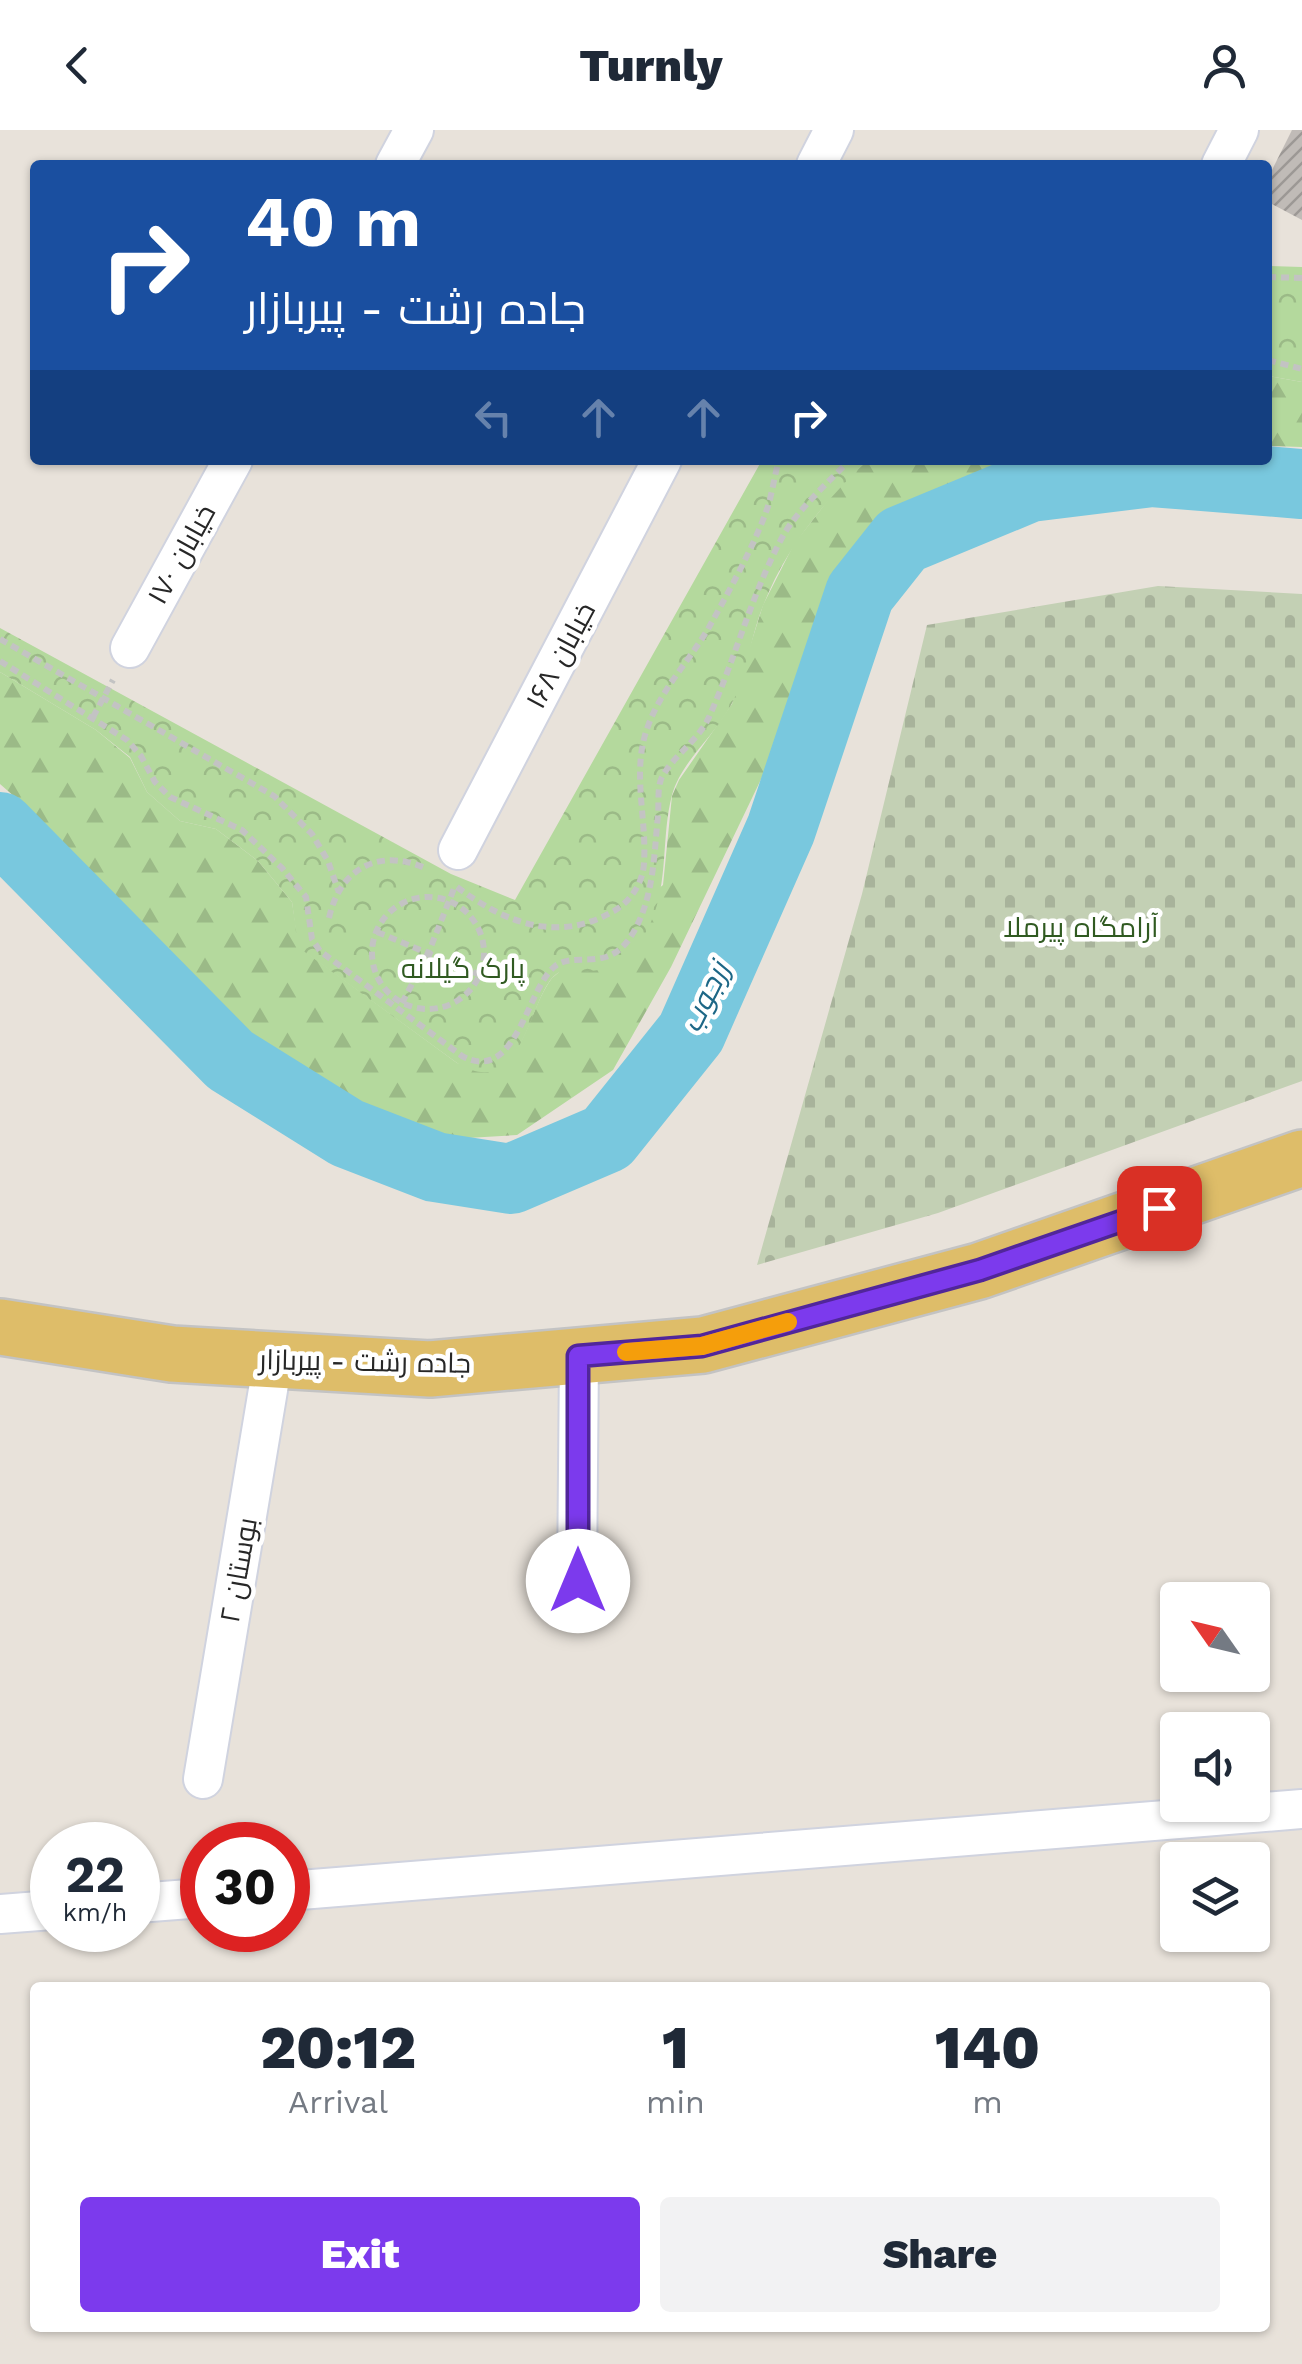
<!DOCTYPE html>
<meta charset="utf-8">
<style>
:root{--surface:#fff;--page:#f2f2f3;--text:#1f2937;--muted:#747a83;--accent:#7c3aed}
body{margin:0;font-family:"Work Sans",Cairo,sans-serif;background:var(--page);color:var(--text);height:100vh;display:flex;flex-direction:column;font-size:38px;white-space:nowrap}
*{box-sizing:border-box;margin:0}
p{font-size:32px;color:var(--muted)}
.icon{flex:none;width:55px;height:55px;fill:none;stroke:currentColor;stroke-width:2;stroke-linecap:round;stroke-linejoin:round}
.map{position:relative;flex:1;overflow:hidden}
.details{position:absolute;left:30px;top:1852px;width:1240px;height:350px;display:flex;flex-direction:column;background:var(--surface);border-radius:10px;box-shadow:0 2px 8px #0004}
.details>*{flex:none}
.banner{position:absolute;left:30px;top:30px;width:1242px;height:305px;border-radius:10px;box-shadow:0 2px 8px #0004;background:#1a4fa0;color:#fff;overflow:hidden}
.needle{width:65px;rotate:304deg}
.controls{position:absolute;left:1160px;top:1452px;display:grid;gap:20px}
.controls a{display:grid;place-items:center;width:110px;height:110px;border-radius:10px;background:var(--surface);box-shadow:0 2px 8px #0004;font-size:50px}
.speed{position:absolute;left:30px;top:1692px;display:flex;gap:20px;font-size:50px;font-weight:700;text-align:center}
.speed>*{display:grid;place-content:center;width:130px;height:130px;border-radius:50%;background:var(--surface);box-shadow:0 2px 8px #0004;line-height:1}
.speed small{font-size:25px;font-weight:400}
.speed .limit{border:15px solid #d22;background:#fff;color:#111}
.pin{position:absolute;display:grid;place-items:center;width:85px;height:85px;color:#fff;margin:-42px;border-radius:20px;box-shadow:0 5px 15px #0006}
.me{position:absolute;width:110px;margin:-55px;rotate:0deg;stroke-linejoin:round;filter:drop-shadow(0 0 8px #0008)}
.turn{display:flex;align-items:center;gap:35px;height:210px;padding:0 50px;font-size:45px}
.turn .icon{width:130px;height:130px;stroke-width:2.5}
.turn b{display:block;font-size:70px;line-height:85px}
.lanes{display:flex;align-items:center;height:95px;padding:0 50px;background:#0003;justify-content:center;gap:50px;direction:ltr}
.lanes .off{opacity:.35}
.eta{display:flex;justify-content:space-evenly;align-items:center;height:170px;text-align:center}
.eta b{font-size:60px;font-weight:800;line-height:70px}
.cta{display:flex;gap:20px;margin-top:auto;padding:20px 50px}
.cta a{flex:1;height:115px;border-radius:10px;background:var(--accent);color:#fff;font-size:40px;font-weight:800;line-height:115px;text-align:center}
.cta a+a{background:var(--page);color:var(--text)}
header{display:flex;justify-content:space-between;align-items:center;height:130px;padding:0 50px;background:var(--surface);font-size:45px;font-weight:800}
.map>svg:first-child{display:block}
.forest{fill:url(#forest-firs)}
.cemetery{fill:url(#cemetery-stones)}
.park{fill:url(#park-crowns)}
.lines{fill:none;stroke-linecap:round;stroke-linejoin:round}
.river{stroke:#79c8de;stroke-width:70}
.building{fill:url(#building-hatch)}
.minor-casing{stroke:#d0d3df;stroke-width:42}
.primary-casing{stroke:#c3c3c3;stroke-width:60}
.path{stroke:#c3c3c3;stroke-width:6;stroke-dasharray:8 5;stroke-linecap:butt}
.minor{stroke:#fff;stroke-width:38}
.primary{stroke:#debd69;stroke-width:55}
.route-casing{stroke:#51269a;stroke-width:25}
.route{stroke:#7c3aed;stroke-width:18}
.slow{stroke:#f59e0b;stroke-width:18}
.labels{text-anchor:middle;stroke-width:9;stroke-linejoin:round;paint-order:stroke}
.street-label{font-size:28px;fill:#272727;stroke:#fff}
.park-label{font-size:28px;fill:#305a21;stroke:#fff}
.water-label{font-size:30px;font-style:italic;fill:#1d6786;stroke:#fff}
</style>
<header><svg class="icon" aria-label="back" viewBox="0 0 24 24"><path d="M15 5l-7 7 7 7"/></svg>Turnly<svg class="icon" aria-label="person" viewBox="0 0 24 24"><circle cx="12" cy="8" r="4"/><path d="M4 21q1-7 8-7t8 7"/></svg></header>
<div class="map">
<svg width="1302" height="2234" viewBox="0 0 1302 2234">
<defs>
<pattern id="forest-firs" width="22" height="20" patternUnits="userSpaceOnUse" patternTransform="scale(2.5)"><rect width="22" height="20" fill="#b4d99d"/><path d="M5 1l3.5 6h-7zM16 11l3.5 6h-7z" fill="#9bba87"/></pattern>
<pattern id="cemetery-stones" width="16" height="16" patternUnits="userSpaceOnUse" patternTransform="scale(2.5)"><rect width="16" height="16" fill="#c3d0b4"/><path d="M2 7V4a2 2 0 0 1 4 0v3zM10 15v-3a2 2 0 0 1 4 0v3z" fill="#a8b39b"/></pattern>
<pattern id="park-crowns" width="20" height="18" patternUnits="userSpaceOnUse" patternTransform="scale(2.5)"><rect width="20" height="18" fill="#b4d99d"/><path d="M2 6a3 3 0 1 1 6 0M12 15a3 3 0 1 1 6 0" fill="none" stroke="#9bba87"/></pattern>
<pattern id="building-hatch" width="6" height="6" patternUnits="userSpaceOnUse" patternTransform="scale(2.5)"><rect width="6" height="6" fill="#c0bbb7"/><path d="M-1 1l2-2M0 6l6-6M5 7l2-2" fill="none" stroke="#9c9895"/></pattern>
</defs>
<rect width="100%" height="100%" fill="#e8e2da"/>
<g class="forest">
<polygon points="1268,246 1302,252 1302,317 1268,316"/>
<path d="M 868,330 L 1042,330 L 989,348 L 953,366 L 919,386 L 857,436 L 798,572 L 671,837 L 613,940 L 517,1005 L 417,1011 L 272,933 L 143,821 L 24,675 L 0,654 L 0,542 L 96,600 L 130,628 L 147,662 L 180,691 L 216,699 L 258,731 L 292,772 L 299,817 L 457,933 C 525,959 523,887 552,848 L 663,755 L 672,666 L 679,650 L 732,574 L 763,475 L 794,414 L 839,356 Z"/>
</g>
<polygon class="cemetery" points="1158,456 1302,464 1302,951 938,1083 757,1135 862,764 927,495"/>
<g class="park">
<polygon points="1268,136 1302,137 1302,252 1268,246"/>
<path d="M 762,330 L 868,330 C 824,371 785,419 763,476 C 750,508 747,547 730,577 C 714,606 681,632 672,665 C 661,707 669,751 651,792 C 641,817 617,840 590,841 C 581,842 567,839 560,842 C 529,855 527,976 457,933 L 298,817 L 292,772 L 258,731 L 216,699 L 180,691 L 147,662 L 130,627 L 96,600 L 0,542 L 0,498 L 451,744 L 515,770 Z"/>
</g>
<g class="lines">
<polyline class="river" points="0,697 230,930 347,1003 435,1037 511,1049 607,1008 691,903 781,699 860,463 902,410 1030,357 1152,342 1302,354"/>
</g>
<polygon class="building" points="1292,0 1302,0 1302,90 1268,72 1268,48"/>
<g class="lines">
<defs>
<g id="minor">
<polyline points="395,35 414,0"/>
<polyline points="816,35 834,0"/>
<polyline points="1221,35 1239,0"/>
<polyline points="130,518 233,330"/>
<polyline points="458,720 662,330"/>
<polyline points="577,1451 579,1226"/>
<polyline points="203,1649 273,1230"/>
<polyline points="288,1761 1302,1679"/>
<polyline points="138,1773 202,1768"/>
<polyline points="0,1784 52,1780"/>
</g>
<polyline id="primary" points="0,1197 172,1224 430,1239 703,1215 979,1141 1302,1028"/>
</defs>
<use href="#minor" class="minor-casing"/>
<use href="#primary" class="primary-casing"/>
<g class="path">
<polyline points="1268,147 1302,148"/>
<polyline points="1268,230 1302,239"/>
<polyline points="0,509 274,666 312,704 328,731 338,760"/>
<path d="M 0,531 L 127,610 L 141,626 L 155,652 L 170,667 L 242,700 L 282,738 L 306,767 L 312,809 L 320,821 L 462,926 C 516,955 526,861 554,837 C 575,819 608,846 633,803 C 654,767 654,725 658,685 C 659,673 657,657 662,647 C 674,625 699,610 709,587 C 736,527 752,462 784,404 C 798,380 830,350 850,330"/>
<polyline points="93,587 113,550"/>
<path d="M 457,757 C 505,793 557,813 612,782 C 630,773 643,753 644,733 C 647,687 631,641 648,596 C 661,560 689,531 708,499 C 727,465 753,418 766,382 C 772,366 774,347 779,330"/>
<circle cx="428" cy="823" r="56"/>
<path d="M 329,788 C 340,738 379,718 425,738"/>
<polyline points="377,802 480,845"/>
<polyline points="402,873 428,824 455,756"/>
</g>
<use href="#minor" class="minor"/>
<use href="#primary" class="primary"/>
</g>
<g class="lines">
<defs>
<polyline id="route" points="578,1451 578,1226 702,1216 980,1140 1159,1078"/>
</defs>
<use href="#route" class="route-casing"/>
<use href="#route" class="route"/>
<polyline class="slow" points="626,1222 702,1216 788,1192"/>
</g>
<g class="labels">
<g class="street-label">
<text transform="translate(181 424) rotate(-61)" y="10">خیابان ۱۷۰</text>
<text transform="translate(560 525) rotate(-62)" y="10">خیابان ۱۶۸</text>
<text transform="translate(365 1231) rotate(1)" y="10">جاده رشت - پیربازار</text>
<text transform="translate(238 1440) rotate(-80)" y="10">بوستان ۲</text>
</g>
<g class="park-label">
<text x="1081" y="807">آرامگاه پیرملا</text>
<text x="463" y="848">پارک گیلانه</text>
</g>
<g class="water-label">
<text transform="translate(705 867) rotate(-64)" y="10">زرجوب</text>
</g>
</g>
</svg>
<div class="controls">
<a><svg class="needle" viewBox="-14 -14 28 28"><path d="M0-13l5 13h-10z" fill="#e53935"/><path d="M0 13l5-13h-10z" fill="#747a83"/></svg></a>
<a><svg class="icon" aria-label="sound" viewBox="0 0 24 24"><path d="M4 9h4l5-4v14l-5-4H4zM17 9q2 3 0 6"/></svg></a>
<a><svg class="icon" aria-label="layers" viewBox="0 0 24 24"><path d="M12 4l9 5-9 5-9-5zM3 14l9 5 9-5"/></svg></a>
</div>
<div class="speed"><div>22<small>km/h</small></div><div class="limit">30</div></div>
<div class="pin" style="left:1159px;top:1078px;background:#d93025"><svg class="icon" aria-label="arrive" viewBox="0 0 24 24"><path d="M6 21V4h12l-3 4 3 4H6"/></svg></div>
<svg class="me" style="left:578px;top:1451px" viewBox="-20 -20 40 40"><circle r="19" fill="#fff"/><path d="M0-13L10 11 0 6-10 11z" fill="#7c3aed"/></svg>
<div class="banner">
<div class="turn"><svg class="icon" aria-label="right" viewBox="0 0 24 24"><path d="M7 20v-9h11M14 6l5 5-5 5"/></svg><div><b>40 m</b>جاده رشت - پیربازار</div></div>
<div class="lanes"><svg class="icon off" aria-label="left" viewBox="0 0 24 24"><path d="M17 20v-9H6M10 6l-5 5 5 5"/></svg><svg class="icon off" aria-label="ahead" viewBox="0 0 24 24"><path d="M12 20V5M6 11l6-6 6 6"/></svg><svg class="icon off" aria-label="ahead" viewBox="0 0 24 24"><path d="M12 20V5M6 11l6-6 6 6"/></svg><svg class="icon" aria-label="right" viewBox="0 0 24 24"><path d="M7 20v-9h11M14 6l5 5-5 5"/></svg></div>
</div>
<section class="details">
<div class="eta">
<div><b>20:12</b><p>Arrival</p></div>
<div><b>1</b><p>min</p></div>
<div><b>140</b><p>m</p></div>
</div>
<div class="cta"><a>Exit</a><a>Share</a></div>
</section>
</div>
